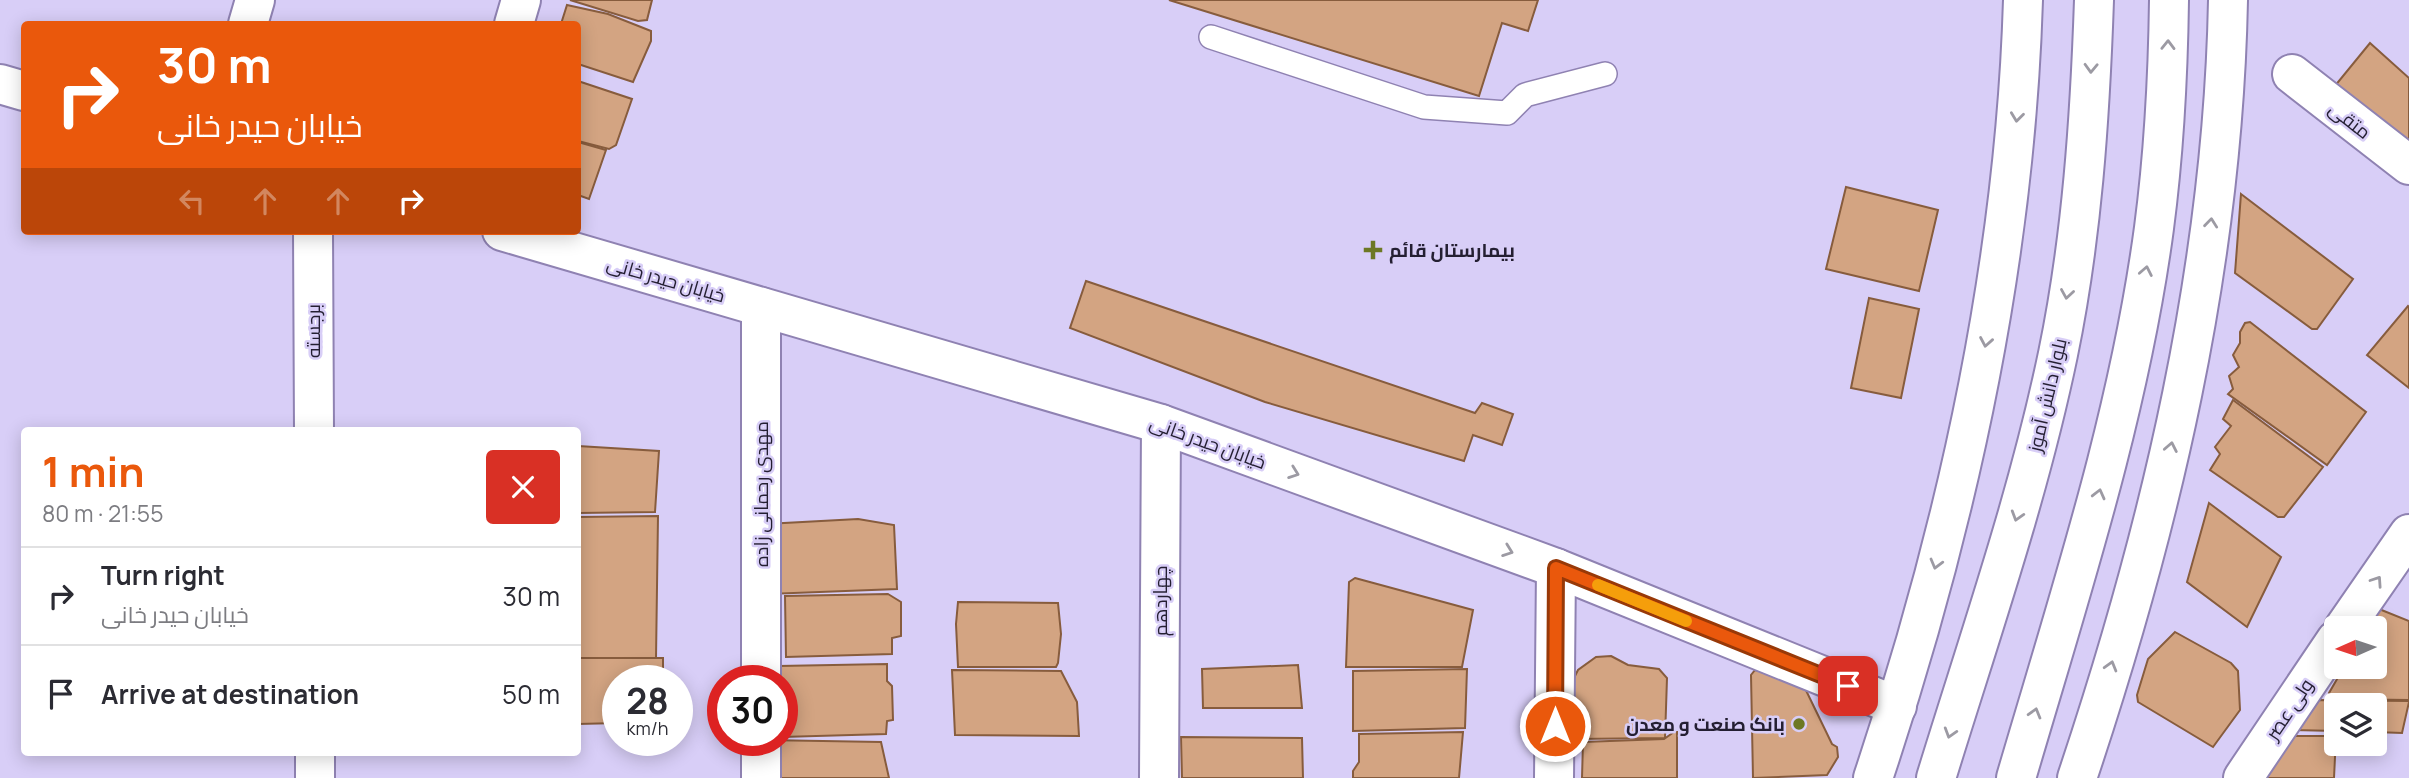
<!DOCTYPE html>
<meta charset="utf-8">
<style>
:root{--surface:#fff;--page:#f2f2f3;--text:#2b2b33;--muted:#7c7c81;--line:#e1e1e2;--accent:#ea580c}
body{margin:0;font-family:Manrope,Cairo,sans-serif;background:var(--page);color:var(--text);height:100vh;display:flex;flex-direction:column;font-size:26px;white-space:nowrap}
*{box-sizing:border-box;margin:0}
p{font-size:23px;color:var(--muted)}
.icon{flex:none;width:38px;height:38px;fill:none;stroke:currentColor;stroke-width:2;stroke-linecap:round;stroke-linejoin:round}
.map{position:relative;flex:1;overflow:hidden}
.drawer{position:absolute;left:21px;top:427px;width:560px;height:329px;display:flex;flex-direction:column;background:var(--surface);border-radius:7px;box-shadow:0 4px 18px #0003}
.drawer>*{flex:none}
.top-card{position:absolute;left:21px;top:21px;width:560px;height:214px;border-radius:7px;box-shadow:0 4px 18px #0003;background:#ea580c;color:#fff;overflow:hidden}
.needle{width:46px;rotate:267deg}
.controls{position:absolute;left:2324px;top:616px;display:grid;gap:14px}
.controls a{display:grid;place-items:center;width:63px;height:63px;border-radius:7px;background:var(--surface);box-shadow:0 4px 18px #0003;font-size:35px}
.speed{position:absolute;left:602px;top:665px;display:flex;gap:14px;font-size:35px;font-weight:700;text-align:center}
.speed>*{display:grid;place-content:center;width:91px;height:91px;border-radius:50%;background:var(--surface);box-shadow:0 4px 18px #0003;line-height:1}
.speed small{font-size:18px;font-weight:400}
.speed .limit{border:10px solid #d22;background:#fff;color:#111}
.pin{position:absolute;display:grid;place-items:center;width:60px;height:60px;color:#fff;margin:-30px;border-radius:14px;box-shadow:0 4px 10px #0006}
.me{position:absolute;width:77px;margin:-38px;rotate:0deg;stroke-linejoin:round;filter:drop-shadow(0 0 5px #0008)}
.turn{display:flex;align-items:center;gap:24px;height:147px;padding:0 21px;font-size:32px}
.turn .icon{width:91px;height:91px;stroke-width:2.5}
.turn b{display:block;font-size:49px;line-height:60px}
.lanes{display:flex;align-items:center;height:66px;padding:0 21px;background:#0003;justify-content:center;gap:35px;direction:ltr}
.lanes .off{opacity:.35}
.round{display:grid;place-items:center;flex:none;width:74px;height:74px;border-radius:7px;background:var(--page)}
.head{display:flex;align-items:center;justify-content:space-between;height:119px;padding:0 21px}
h1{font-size:42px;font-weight:700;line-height:52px;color:var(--accent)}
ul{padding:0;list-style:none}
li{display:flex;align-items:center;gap:21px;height:98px;padding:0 21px;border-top:2px solid var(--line)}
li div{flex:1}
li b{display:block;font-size:26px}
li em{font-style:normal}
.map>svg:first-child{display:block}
.building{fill:#d3a482;stroke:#875c3d;stroke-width:2}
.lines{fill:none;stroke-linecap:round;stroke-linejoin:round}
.lane-casing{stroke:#8f82b2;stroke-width:26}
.street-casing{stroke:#8f82b2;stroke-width:42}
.secondary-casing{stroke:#8f82b2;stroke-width:42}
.lane{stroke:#fff;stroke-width:23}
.street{stroke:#fff;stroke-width:38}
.secondary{stroke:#fff;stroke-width:38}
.oneway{stroke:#9c9aa3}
.route-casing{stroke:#983908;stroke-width:18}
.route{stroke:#ea580c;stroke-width:12}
.slow{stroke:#f59e0b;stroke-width:12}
.poi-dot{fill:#6d7824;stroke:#d8cef7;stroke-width:2.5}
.labels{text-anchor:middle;stroke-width:5;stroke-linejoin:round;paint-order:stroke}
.street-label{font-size:19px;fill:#241f32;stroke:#d8cef7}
.poi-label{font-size:19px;font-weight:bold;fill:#241f32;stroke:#d8cef7;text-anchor:start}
</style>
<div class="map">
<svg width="2409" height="778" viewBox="0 0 2409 778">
<rect width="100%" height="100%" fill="#d8cef7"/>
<g class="building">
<polygon points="570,0 652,0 647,20 638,21"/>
<polygon points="1169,0 1538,0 1528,31 1502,23 1479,96"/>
<polygon points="567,5 608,14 651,31 651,41 633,82 578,64 578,24 561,24"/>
<polygon points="2370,43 2409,78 2409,156 2325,98"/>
<polygon points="578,81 632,99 616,145 609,149 578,141"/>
<polygon points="578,142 606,150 589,199 578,195"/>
<polygon points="1846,187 1938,210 1919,291 1826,269"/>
<polygon points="2241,194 2353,279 2317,329 2312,329 2235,273"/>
<polygon points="1086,281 1475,413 1482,403 1513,414 1502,445 1473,435 1464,461 1265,402 1070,328"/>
<polygon points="1869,298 1919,309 1901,398 1851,388"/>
<polygon points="2408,306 2409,307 2409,388 2367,355"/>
<polygon points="2250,322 2366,412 2327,465 2228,394 2233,389 2229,376 2239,367 2233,355 2240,343 2240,332 2245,323"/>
<polygon points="2233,400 2323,467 2284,517 2278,517 2210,470 2220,454 2215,447 2231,426 2223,419"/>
<polygon points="578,446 659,451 655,512 578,513"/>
<polygon points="2209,503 2281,557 2247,627 2187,582"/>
<polygon points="658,516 656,658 578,658 578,517"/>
<polygon points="858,519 894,525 897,589 768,594 766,524"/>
<polygon points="1355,578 1473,610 1462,667 1346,667 1349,582"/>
<polygon points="888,594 901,602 901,636 892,638 892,654 786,657 785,596"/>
<polygon points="958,602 1058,603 1061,634 1058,663 1056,667 958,667 956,624"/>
<polygon points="2379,609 2409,621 2409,700 2330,699 2329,693 2344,667 2375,667 2375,628 2367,628"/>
<polygon points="2175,632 2231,663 2238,671 2240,710 2213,747 2138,702 2137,695 2148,659"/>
<polygon points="1611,656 1628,665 1659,669 1667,678 1665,738 1575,739 1572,682 1578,670 1596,657"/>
<polygon points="578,658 663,658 663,681 618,681 618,723 578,724"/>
<polygon points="887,664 887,681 892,686 893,720 887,721 886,734 782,737 779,666"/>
<polygon points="1298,665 1302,708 1203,708 1202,669"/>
<polygon points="1467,669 1465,728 1353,731 1353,671"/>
<polygon points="952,670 1061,671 1077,702 1079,736 955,735"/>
<polygon points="1755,670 1800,678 1832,744 1837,747 1838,757 1827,775 1753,778 1751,675"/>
<polygon points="2315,700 2409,701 2409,702 2402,733 2375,732 2375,705 2336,705 2336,731 2294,730"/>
<polygon points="1463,732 1459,778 1353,778 1353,771 1359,762 1359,734"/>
<polygon points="1674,732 1677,732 1677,778 1582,778 1583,742 1664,739"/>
<polygon points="2289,736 2336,736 2334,778 2265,778"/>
<polygon points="1181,737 1302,738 1303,778 1182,778"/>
<polygon points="764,740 881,742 889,778 765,778"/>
</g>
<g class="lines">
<defs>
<polyline id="lane" points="1211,37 1424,107 1507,113 1525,95 1605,74"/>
<g id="street">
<polyline points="248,24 255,0"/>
<polyline points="514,24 521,0"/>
<polyline points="2292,74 2409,165"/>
<polyline points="761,681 761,307"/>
<polyline points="761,778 761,740"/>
<polyline points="1159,778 1161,424"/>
<polyline points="1554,778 1556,568"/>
</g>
<g id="secondary">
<polyline points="0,84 24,91"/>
<polyline points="313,231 314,430"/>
<polyline points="502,231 1161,424 1556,568 1897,706"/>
<polyline points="2344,628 2409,534"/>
<polyline points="315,752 315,778"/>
<path d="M 1873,778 C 1957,527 2015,265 2023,0"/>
<path d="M 1936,778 C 1979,638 2028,498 2058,354 C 2082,238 2090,118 2094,0"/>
<path d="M 2016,778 C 2069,597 2129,415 2154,228 C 2164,152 2168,76 2169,0"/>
<path d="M 2077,778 C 2161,527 2223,265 2228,0"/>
<polyline points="2243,778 2336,640"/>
</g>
</defs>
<use href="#lane" class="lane-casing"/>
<use href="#street" class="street-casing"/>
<use href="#secondary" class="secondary-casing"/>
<use href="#lane" class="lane"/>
<use href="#street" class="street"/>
<use href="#secondary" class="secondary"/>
</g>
<defs><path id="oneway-chevron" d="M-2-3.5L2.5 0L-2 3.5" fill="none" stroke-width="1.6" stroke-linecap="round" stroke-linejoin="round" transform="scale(1.75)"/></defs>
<g class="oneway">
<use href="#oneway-chevron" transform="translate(2168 45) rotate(-89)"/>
<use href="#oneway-chevron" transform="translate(2091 68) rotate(92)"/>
<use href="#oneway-chevron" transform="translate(2017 117) rotate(97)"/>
<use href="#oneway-chevron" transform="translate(2211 223) rotate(-84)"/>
<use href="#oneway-chevron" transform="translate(2146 271) rotate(-79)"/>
<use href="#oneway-chevron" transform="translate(2067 294) rotate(99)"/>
<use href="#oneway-chevron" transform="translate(1986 342) rotate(100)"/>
<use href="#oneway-chevron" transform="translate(2171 447) rotate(-79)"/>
<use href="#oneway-chevron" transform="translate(1294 473) rotate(20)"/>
<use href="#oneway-chevron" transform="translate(2099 494) rotate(-76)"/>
<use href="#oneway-chevron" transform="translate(2017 516) rotate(107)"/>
<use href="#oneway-chevron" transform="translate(1508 551) rotate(20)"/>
<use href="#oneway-chevron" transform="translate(1936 564) rotate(105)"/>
<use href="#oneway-chevron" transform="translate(2377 581) rotate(-56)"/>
<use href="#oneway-chevron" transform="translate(2111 666) rotate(-74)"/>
<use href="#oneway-chevron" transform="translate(2035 713) rotate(-74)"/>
<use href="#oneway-chevron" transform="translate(1950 733) rotate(107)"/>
</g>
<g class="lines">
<defs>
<polyline id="route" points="1555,726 1556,568 1848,686"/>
</defs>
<use href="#route" class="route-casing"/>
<use href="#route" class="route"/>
<polyline class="slow" points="1598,585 1686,621"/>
</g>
<g class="poi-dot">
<path d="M1369.5 239.5h7v7h7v7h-7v7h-7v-7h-7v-7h7z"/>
<circle cx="1799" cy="724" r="7"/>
</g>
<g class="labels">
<g class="street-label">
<text transform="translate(2350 120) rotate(38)" y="7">متقی</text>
<text transform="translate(666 279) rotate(16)" y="7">خیابان حیدر خانی</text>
<text transform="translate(313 331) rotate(-90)" y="7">برجسته</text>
<text transform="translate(2047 395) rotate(-77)" y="7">بلوار دانش آموز</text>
<text transform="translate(1208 442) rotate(20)" y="7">خیابان حیدر خانی</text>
<text transform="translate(761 494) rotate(-90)" y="7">مهدی رحمانی زاده</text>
<text transform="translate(1160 601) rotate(-90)" y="7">چهاردهم</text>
<text transform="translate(2289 709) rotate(-56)" y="7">ولی عصر</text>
</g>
<g class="poi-label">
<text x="1389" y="257">بیمارستان قائم</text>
<text x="1785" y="731" text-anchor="end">بانک صنعت و معدن</text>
</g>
</g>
</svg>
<div class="controls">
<a><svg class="needle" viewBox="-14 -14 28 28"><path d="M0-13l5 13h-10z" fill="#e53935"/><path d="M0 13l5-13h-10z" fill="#7c7c81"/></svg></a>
<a><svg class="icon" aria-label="layers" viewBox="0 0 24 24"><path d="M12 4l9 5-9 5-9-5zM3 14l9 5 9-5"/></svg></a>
</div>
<div class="speed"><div>28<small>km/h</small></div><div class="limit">30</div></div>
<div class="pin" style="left:1848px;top:686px;background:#d93025"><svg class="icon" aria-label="arrive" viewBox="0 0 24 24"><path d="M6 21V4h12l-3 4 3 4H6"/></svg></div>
<svg class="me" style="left:1555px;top:726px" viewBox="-20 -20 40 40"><circle r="17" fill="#ea580c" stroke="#fff" stroke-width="3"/><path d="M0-11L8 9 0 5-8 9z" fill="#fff"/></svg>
<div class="top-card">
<div class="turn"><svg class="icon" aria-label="right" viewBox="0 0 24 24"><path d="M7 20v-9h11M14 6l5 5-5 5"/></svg><div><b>30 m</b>خیابان حیدر خانی</div></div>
<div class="lanes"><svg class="icon off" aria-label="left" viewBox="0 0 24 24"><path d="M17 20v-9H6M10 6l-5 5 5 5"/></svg><svg class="icon off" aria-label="ahead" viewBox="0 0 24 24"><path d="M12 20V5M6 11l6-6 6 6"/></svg><svg class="icon off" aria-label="ahead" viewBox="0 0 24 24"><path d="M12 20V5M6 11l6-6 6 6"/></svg><svg class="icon" aria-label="right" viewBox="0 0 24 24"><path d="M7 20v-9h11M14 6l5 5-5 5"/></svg></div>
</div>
<section class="drawer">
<div class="head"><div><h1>1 min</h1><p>80 m · 21:55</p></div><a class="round" style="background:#d93025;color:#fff"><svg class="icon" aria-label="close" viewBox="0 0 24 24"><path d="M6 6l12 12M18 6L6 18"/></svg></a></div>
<ul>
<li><svg class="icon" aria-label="right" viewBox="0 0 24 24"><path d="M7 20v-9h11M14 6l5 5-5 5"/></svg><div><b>Turn right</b><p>خیابان حیدر خانی</p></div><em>30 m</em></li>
<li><svg class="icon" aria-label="arrive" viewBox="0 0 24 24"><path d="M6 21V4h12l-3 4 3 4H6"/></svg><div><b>Arrive at destination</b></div><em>50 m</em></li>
</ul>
</section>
</div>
